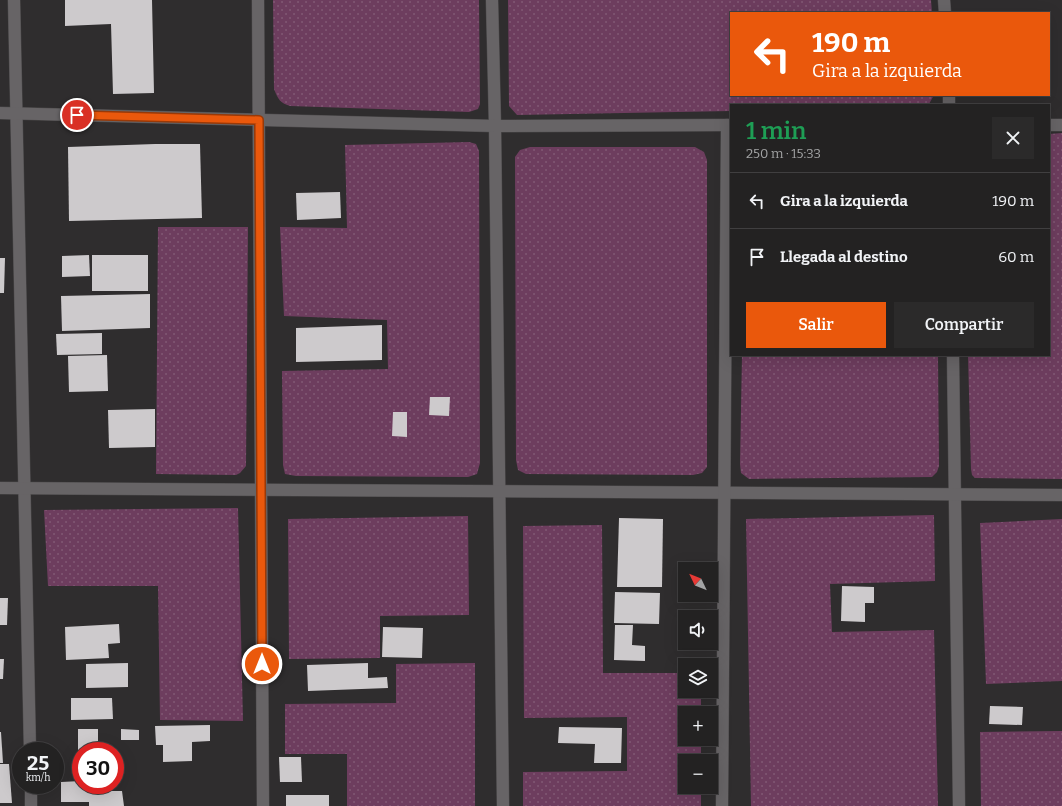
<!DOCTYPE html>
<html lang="es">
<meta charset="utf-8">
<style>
:root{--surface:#232222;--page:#2b2a2a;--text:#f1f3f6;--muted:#a3a4a5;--line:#403f40;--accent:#ea580c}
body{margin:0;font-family:Bitter,serif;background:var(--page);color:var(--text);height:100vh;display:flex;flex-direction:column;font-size:15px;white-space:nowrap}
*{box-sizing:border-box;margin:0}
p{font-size:13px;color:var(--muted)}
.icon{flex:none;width:22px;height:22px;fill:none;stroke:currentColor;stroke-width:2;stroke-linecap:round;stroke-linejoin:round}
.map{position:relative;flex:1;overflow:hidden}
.details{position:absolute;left:730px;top:104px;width:320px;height:252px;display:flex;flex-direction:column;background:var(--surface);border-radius:0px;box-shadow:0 4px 16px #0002,0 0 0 1px var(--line)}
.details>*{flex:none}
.banner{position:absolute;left:730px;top:12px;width:320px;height:84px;border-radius:0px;box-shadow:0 4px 16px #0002,0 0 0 1px var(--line);background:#ea580c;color:#fff;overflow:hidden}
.needle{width:26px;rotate:313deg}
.tools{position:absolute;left:678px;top:562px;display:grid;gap:8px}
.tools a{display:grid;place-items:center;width:40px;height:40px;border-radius:0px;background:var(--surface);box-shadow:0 4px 16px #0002,0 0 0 1px var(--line);font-size:20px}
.speed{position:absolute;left:12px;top:742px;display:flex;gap:8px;font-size:20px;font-weight:700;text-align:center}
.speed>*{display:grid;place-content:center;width:52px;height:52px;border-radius:50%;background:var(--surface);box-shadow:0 4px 16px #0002,0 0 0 1px var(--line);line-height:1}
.speed small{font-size:10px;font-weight:400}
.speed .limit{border:6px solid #d22;background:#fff;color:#111}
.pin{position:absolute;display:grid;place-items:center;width:34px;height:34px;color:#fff;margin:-17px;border:2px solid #fff;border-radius:50%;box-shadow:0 1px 4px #0007}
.me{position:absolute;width:44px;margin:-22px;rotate:0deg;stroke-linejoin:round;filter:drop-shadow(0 0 3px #0008)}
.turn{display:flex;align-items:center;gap:14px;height:84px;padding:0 16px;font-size:18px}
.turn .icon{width:52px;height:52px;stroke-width:2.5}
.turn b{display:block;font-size:28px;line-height:34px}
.round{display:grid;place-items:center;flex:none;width:42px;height:42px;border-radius:0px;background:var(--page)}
.headline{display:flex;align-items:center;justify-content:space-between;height:68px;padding:0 16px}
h1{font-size:24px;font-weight:600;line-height:30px;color:#1e9e55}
.button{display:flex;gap:8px;margin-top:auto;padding:8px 16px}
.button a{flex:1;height:46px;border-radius:0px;background:var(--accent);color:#fff;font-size:16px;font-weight:600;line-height:46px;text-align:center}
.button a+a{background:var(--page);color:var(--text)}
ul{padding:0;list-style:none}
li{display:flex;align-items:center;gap:12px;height:56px;padding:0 16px;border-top:1px solid var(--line)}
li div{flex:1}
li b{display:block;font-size:15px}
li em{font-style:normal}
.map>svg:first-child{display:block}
.grass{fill:url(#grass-dots)}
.building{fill:#cdcacc}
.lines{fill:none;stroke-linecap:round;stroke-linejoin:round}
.minor-casing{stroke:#4c4a4b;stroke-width:13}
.minor{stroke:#676466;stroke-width:12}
.route-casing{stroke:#983908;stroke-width:10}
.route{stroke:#ea580c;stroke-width:7}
</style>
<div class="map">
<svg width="1062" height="806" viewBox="0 0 1062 806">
<defs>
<pattern id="grass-dots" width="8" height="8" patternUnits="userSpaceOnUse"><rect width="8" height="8" fill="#6d3d5e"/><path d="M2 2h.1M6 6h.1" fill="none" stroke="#815874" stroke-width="1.8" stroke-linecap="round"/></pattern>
</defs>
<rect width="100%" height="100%" fill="#2f2d2e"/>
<g class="grass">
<path d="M 273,0 L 479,0 L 480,104 L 478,109 L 469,112 L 290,106 C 280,103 278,99 274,89 Z"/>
<polygon points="508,0 931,0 932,13 731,13 731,95 934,95 929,104 926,105 731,105 731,111 517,115 509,106"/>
<polygon points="1062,133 1062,479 975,478 972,475 971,469 968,355 1049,355 1049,134"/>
<polygon points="469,142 476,144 479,151 480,463 477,474 468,477 296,476 285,474 283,465 282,371 388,369 387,320 284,316 280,227 347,228 345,145"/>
<polygon points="530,147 695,147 704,152 707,160 707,467 702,473 693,475 526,474 518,470 516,460 515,157 520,150"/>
<polygon points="158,227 248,227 246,466 240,473 236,475 156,474"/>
<polygon points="742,355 938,355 939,466 937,472 932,477 749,479 741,473 740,464"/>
<polygon points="238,508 243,721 160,720 158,586 48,586 44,510"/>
<polygon points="934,515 935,581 830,584 832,632 934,630 938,806 751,806 746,519"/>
<polygon points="468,516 469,615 380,616 380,658 289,659 288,519"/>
<polygon points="1062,519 1062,681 986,684 980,523"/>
<polygon points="602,525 603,673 685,673 685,691 701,691 701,713 685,713 685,739 701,739 701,761 685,761 685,787 701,787 701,806 523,806 523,772 627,771 627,717 524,718 523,526"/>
<polygon points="475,663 475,806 347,806 347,754 285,754 285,704 396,703 396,664"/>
<polygon points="1062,731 1062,806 981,806 980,732"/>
</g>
<g class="building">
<polygon points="65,0 152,0 154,93 113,94 111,24 65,26"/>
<polygon points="155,144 200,144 202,218 69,221 68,147"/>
<polygon points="340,192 341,218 297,220 296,193"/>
<polygon points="89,255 90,276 62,277 62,256"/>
<rect x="92" y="255" width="56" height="36"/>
<polygon points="0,258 5,258 4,293 0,293"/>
<polygon points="150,294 150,328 62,331 61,296"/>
<polygon points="382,325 382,360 296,362 296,328"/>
<polygon points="102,333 102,354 57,355 56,334"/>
<polygon points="107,355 108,391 69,392 68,356"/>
<polygon points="430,397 450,397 449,416 429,415"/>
<polygon points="155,409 155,447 109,448 108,410"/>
<polygon points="393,412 407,412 407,437 392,436"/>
<polygon points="619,518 663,519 662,587 617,587"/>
<polygon points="842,586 874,587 874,603 865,603 865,622 841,621"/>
<polygon points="615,592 660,593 659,624 614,623"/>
<polygon points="0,598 8,598 7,625 0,625"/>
<polygon points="119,624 120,643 108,644 109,658 66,660 65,627"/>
<polygon points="615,625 633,625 632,645 645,646 645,661 614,660"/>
<polygon points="383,627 423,628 422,658 382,657"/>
<polygon points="0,659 4,659 3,679 0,679"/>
<polygon points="128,663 128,687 86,688 86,664"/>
<polygon points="368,663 368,678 387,677 388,688 308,691 307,665"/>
<polygon points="71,698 112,698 113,719 71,720"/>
<polygon points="990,706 1023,707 1022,725 989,724"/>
<polygon points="210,725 210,741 192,742 192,761 163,762 163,745 156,745 155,726"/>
<polygon points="559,727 622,728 621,763 594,763 595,744 558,743"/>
<rect x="78" y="729" width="20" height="22"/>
<polygon points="121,729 139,730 139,740 121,740"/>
<polygon points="0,732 1,732 3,763 0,763"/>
<polygon points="279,757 301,757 302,782 280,782"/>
<polygon points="0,764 9,764 12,803 0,803"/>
<polygon points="81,781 81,785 111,785 111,791 122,791 124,806 89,806 89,802 61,802 61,782"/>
<rect x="286" y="795" width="43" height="11"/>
</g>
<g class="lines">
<defs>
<g id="minor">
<polyline points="14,0 30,751"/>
<polyline points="258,0 263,806"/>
<polyline points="492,0 495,126 503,806"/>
<polyline points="944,0 945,13"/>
<polyline points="949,95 949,105"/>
<polyline points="0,113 495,126 731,125"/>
<polyline points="1049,125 1062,125"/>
<polyline points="953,355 959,806"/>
<polyline points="0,488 1062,495"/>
<polyline points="31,785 31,806"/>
<polyline points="722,806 727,125"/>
</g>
</defs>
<use href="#minor" class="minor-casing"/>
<use href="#minor" class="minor"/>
</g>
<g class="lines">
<defs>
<polyline id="route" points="77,115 259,120 262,664"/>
</defs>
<use href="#route" class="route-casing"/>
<use href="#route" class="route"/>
</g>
</svg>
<div class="tools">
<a><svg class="needle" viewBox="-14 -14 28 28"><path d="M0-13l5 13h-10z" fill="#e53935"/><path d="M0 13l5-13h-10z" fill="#a3a4a5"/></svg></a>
<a><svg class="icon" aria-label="sound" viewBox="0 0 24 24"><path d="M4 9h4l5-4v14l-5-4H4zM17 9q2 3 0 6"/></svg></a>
<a><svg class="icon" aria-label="layers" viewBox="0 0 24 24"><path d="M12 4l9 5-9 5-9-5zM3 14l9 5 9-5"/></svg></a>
<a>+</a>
<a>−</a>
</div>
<div class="speed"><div>25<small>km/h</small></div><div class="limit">30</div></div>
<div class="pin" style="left:77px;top:115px;background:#d93025"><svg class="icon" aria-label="arrive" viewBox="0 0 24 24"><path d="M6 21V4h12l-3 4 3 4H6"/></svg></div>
<svg class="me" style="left:262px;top:664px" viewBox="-20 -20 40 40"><circle r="17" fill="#ea580c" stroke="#fff" stroke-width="3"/><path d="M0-11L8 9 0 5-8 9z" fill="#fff"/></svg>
<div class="banner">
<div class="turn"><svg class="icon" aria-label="left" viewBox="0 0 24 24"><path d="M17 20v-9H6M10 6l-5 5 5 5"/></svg><div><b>190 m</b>Gira a la izquierda</div></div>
</div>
<section class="details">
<div class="headline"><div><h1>1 min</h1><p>250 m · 15:33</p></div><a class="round"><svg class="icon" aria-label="close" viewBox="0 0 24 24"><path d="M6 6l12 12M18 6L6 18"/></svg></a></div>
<ul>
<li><svg class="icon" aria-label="left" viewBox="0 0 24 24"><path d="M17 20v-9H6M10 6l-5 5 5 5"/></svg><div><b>Gira a la izquierda</b></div><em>190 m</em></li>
<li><svg class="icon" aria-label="arrive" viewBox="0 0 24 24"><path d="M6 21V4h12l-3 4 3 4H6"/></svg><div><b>Llegada al destino</b></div><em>60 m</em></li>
</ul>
<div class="button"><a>Salir</a><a>Compartir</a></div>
</section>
</div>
